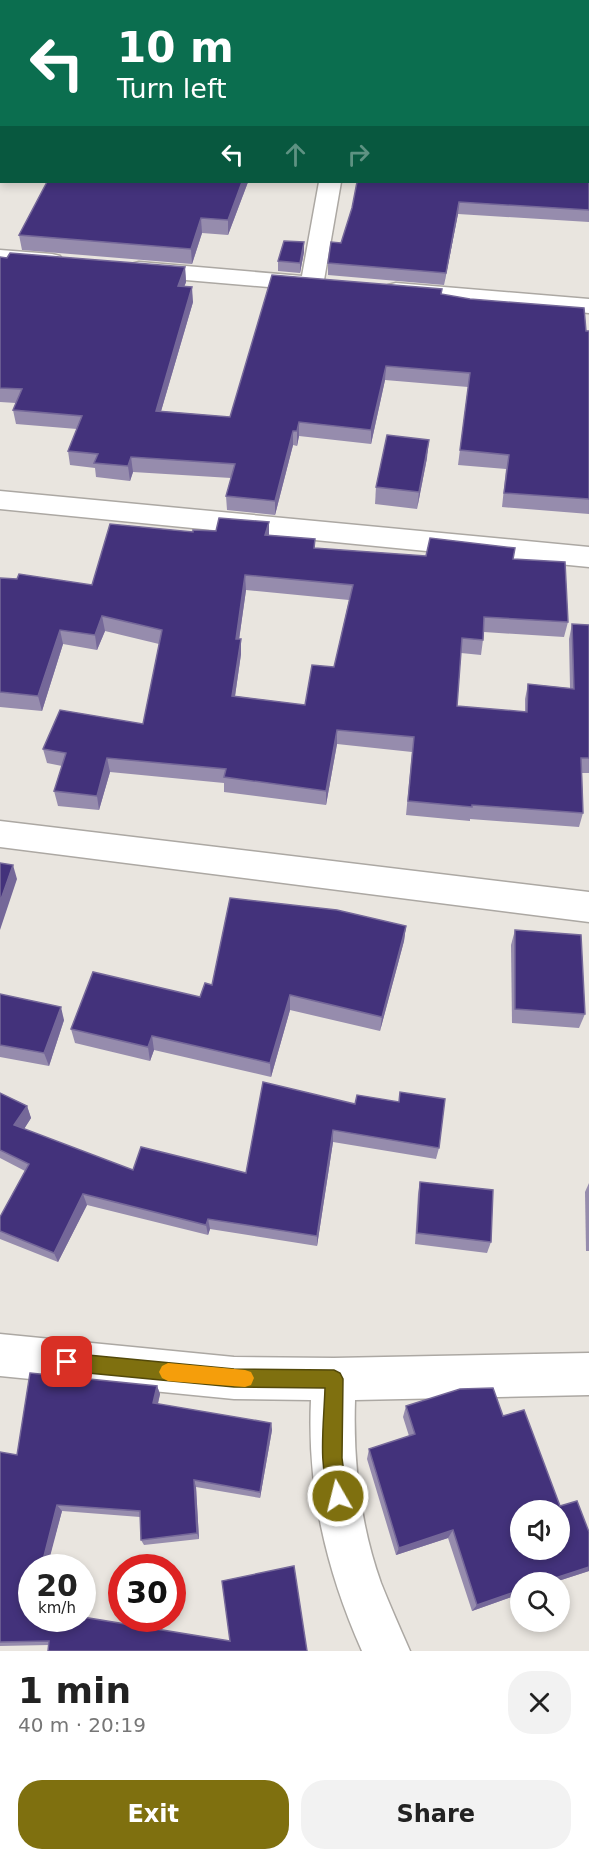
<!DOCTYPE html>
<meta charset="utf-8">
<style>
:root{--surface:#fff;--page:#f2f2f2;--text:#222;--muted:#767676;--accent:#7f700f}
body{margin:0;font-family:"DejaVu Sans",sans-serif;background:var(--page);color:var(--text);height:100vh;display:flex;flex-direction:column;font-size:22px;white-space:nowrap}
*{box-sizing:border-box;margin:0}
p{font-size:20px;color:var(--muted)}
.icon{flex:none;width:33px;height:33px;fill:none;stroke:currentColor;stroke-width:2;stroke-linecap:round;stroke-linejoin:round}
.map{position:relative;height:1651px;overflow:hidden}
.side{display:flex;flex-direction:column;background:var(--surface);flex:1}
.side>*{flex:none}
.top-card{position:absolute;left:0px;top:0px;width:590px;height:183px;box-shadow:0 3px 9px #0003;background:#0b6e4f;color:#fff;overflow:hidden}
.controls{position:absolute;left:510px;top:1500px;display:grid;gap:12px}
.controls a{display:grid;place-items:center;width:60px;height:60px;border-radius:50%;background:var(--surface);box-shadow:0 3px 9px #0003;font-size:30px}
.speed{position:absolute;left:18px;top:1554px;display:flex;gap:12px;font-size:30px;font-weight:700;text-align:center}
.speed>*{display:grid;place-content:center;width:78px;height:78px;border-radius:50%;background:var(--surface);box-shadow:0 3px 9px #0003;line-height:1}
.speed small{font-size:15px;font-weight:400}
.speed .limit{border:9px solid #d22;background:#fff;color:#111}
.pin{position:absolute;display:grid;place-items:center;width:51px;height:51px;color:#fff;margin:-26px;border-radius:12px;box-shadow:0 3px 9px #0006}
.me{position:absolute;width:66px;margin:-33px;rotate:352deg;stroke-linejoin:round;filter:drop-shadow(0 0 4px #0008)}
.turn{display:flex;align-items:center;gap:21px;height:126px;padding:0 18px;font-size:27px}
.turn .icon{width:78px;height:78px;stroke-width:2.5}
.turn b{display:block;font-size:42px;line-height:51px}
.lanes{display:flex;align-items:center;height:57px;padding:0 18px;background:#0003;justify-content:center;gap:30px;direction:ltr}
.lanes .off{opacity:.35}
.round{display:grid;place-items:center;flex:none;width:63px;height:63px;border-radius:24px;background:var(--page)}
.overview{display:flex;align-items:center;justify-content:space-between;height:102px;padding:0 18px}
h1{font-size:36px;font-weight:600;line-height:45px}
.cta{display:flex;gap:12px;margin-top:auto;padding:12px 18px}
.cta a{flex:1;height:69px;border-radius:24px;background:var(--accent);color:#fff;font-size:24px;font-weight:600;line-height:69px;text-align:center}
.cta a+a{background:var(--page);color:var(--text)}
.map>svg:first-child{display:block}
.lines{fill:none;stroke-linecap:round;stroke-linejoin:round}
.minor-casing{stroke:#aca8a3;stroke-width:3}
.minor{fill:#fff;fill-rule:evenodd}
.wall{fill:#968cad;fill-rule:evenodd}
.shaded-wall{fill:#756899}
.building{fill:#43327b;stroke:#756899;stroke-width:1.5;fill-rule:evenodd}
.route{fill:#7f700f;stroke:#53490a;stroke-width:1.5}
.slow{fill:#f59e0b}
</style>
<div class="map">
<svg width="589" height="1651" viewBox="0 0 589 1651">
<rect width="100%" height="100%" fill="#e9e5df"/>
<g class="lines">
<defs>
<g id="minor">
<polygon points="319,182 341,182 324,280 327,284 323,289 315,291 139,276 131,274 127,269 131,264 139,262 302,276"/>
<polygon points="0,250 52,254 60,256 63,261 60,266 52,268 0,264"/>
<polygon points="396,283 589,299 589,313 388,295 384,290 388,285"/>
<polygon points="0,491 589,547 589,567 0,509"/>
<polygon points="0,821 589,892 589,922 0,847"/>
<path d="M 0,1334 L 234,1357 L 334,1358 L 589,1353 L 589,1395 L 355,1400 C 353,1462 360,1524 381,1583 C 390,1606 400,1628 410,1651 L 362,1651 C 326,1570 307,1489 311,1400 L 234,1399 L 0,1376 Z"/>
</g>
</defs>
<use href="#minor" class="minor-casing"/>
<use href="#minor" class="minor"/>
</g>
<g class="wall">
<polygon points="0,0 2,2 2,36 0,35"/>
<polygon points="2,45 2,173 0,173 0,48"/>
<polygon points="589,133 589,222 458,214 444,285 328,275 328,263 341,243 352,208"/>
<polygon points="248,182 228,235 202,233 192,264 22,250 19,235"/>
<polygon points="304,242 304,252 300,273 278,271 278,261"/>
<polygon points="0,257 185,267 186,282 184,287 193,302 161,411 230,417 442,289 442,294 589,331 589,514 502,507 506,469 458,465 468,387 385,380 371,444 299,436 297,446 293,445 275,515 227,510 226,496 231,478 133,472 130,481 96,477 95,468 70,465 68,451 77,429 16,424 13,410 16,403 0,402"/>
<polygon points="427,458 417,509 375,504 376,487"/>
<path d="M 193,532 L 269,535 L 315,539 L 315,548 L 426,556 L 513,559 L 568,622 L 564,637 L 484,632 L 481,655 L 461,653 L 457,706 L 525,712 L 525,699 L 528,684 L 570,688 L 569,639 L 572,624 L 589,625 L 589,773 L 582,773 L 583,813 L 579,827 L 470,819 L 470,821 L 406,815 L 412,752 L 337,744 L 326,805 L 224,792 L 224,783 L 110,772 L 99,810 L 58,806 L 54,791 L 62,766 L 47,763 L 43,749 L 143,724 L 159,644 L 105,631 L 97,650 L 63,644 L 42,711 L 0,707 L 0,578 L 92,585 ZM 246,590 L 349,600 L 334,667 L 305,705 L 235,696 L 241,654 L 239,639 Z"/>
<polygon points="406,926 404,941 380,1031 290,1010 271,1077 154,1050 150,1061 75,1043 71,1029 200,997 212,985"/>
<polygon points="515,930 585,1014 579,1028 512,1023 511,945"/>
<polygon points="0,994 64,1020 49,1066 0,1057"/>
<polygon points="263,1082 439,1148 436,1159 333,1142 317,1246 210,1229 208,1235 87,1205 58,1262 0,1239 0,1217 25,1171 0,1158 0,1093 27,1106 31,1118 24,1129 133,1170 246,1173"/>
<polygon points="420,1182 491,1242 487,1253 415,1244 418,1194"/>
<polygon points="589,1183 589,1251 586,1251 585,1192"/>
<polygon points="157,1386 160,1394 158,1404 271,1423 272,1430 260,1498 196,1487 199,1539 144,1545 141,1540 140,1517 62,1511 32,1618 82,1618 82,1601 84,1603 83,1617 230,1641 307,1651 49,1645 0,1646 0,1452 17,1455"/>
<polygon points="406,1406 503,1416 560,1506 589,1532 589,1571 555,1582 520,1582 520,1594 472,1611 448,1538 396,1555 367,1459 369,1449 409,1436 403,1417"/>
</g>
<g class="shaded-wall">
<polygon points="242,182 248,182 228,235 228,220"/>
<polygon points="459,202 458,214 444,285 446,273"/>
<polygon points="201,218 202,233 192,264 191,249"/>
<polygon points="304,242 304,252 300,273 300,263"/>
<polygon points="185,267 186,282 179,300 178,286"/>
<polygon points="192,287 193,302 157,425 156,411"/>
<polygon points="386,366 385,380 371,444 371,430"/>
<polygon points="299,422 299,436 297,446 297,431"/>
<polygon points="293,431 293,445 275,515 275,501"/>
<polygon points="429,440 427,458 417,509 419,492"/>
<polygon points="131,457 133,472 130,481 128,466"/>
<polygon points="269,522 269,538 265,535"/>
<polygon points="245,575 246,590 237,654 236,639"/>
<polygon points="102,616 105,631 97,650 95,635"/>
<polygon points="60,630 63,644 42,711 38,696"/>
<polygon points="241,639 241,654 233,710 232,696"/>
<polygon points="337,730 337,744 326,805 326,791"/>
<polygon points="107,758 110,772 99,810 97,796"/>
<polygon points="13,865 17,879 0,930 0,902"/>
<polygon points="406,926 404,941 380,1031 382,1017"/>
<polygon points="290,995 290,1010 271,1077 270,1063"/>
<polygon points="61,1007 64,1020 49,1066 44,1053"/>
<polygon points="152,1036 154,1050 150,1061 148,1047"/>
<polygon points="27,1106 31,1118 19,1137 14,1125"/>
<polygon points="333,1130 333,1142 317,1246 317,1236"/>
<polygon points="83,1194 87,1205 58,1262 54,1253"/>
<polygon points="208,1219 210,1229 208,1235 206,1225"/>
<polygon points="157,1386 160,1394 156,1411 153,1403"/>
<polygon points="271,1423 272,1430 260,1498 260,1492"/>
<polygon points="194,1480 196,1487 199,1539 197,1533"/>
<polygon points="57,1505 62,1511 47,1568 41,1568"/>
<polygon points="453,1530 448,1538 396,1555 399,1548"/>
<polygon points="589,1567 589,1571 555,1582 543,1582"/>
<polygon points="520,1590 520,1594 472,1611 477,1605"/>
<polygon points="82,1601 84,1603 83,1620 82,1618"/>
</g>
<g class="building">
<polygon points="0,0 12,0 12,2 2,2 2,22 0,22"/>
<polygon points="36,0 283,0 284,2 36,2"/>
<rect x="329" y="0" width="96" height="2"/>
<polygon points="433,0 470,0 472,2 428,2"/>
<polygon points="2,45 2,159 0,159 0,48"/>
<polygon points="589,70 589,87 588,90 588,71"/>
<polygon points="588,132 589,133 589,210 459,202 446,273 328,263 331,242 341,243 352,208 357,182 588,182"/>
<polygon points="47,182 242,182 228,220 201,218 191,249 19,235"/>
<polygon points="284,241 304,242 300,263 278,261"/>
<polygon points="10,253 185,267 178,286 192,287 156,411 230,417 272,275 442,289 441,294 470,299 584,308 586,331 589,331 589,499 504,493 509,455 460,450 470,373 386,366 371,430 299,422 297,431 293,431 275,501 226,496 235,464 131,457 128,466 94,463 98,454 68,451 82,416 13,410 22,389 0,388 0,257 7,258"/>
<polygon points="387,435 429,440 419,492 376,487"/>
<path d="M 219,518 L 269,522 L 265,535 L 315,539 L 314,548 L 426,556 L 430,538 L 515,548 L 513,559 L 565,562 L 568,622 L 484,617 L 483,640 L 462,638 L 457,706 L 527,712 L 528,684 L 574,689 L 572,624 L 589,625 L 589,758 L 581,758 L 583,813 L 472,805 L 472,807 L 408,801 L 414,737 L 337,730 L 326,791 L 224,777 L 226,769 L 107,758 L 97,796 L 54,791 L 66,753 L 43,749 L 60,710 L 143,724 L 162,630 L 102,616 L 95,635 L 60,630 L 38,696 L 0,692 L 0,578 L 17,579 L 19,574 L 92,585 L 110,524 L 193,532 L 193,530 L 216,531 ZM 245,575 L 353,585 L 334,667 L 312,665 L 305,705 L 232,696 L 241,639 L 236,639 Z"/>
<polygon points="0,863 13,865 0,902"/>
<polygon points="230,898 337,910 406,926 382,1017 290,995 270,1063 152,1036 148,1047 71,1029 93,972 200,997 205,983 212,985"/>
<polygon points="515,930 581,935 585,1014 515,1009"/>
<polygon points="0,994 61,1007 44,1053 0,1045"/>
<polygon points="263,1082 355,1104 357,1095 399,1102 400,1092 445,1099 439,1148 333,1130 317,1236 208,1219 206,1225 83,1194 54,1253 0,1231 0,1217 29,1164 0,1150 0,1093 27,1106 14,1125 133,1170 141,1147 246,1173"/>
<polygon points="420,1182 493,1190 491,1242 417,1233"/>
<polygon points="30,1373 157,1386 153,1403 271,1423 260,1492 194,1480 197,1533 141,1540 140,1511 57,1505 41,1568 32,1568 32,1618 82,1618 82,1617 230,1641 222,1581 294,1566 307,1651 48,1651 49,1641 0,1642 0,1452 17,1455"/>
<path d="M 493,1388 L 503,1416 L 524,1410 L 560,1506 L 577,1501 L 589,1532 L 589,1567 L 543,1582 L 520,1582 L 520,1590 L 477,1605 L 453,1530 L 399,1548 L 369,1449 L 415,1434 L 406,1406 L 460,1389 ZM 520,1510 L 560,1510 L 560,1550 L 520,1550 Z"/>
</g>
<path class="route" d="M 67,1353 L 234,1369 L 334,1370 L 340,1373 L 343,1379 L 342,1458 L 347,1496 L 345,1503 L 338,1505 L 332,1503 C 317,1468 324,1424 325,1388 L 234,1387 L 67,1371 L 61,1368 L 58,1362 L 61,1356 Z"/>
<polygon class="slow" points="168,1363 245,1370 251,1372 254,1378 251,1385 245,1387 168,1381 162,1378 159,1372 162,1366"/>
</svg>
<div class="controls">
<a><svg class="icon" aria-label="sound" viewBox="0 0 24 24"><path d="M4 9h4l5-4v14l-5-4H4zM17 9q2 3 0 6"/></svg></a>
<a><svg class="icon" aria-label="search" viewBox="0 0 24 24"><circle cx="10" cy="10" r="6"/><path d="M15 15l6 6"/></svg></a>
</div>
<div class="speed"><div>20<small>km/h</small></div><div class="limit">30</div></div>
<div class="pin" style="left:67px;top:1362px;background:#d93025"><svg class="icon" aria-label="arrive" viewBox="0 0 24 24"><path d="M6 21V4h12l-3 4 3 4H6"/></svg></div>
<svg class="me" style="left:338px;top:1496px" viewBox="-20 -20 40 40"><circle r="17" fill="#7f700f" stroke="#fff" stroke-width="3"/><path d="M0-11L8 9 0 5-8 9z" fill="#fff"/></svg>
<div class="top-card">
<div class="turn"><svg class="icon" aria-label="left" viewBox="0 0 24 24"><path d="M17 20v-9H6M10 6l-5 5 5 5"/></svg><div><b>10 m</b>Turn left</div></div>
<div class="lanes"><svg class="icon" aria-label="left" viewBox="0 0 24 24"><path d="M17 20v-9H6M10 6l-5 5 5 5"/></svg><svg class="icon off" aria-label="ahead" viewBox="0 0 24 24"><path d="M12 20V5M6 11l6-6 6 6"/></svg><svg class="icon off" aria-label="right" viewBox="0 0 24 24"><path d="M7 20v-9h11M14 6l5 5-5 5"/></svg></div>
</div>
</div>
<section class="side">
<div class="overview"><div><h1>1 min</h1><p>40 m · 20:19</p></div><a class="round"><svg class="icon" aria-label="close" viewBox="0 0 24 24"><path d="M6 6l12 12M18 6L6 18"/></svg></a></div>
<div class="cta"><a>Exit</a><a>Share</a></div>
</section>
